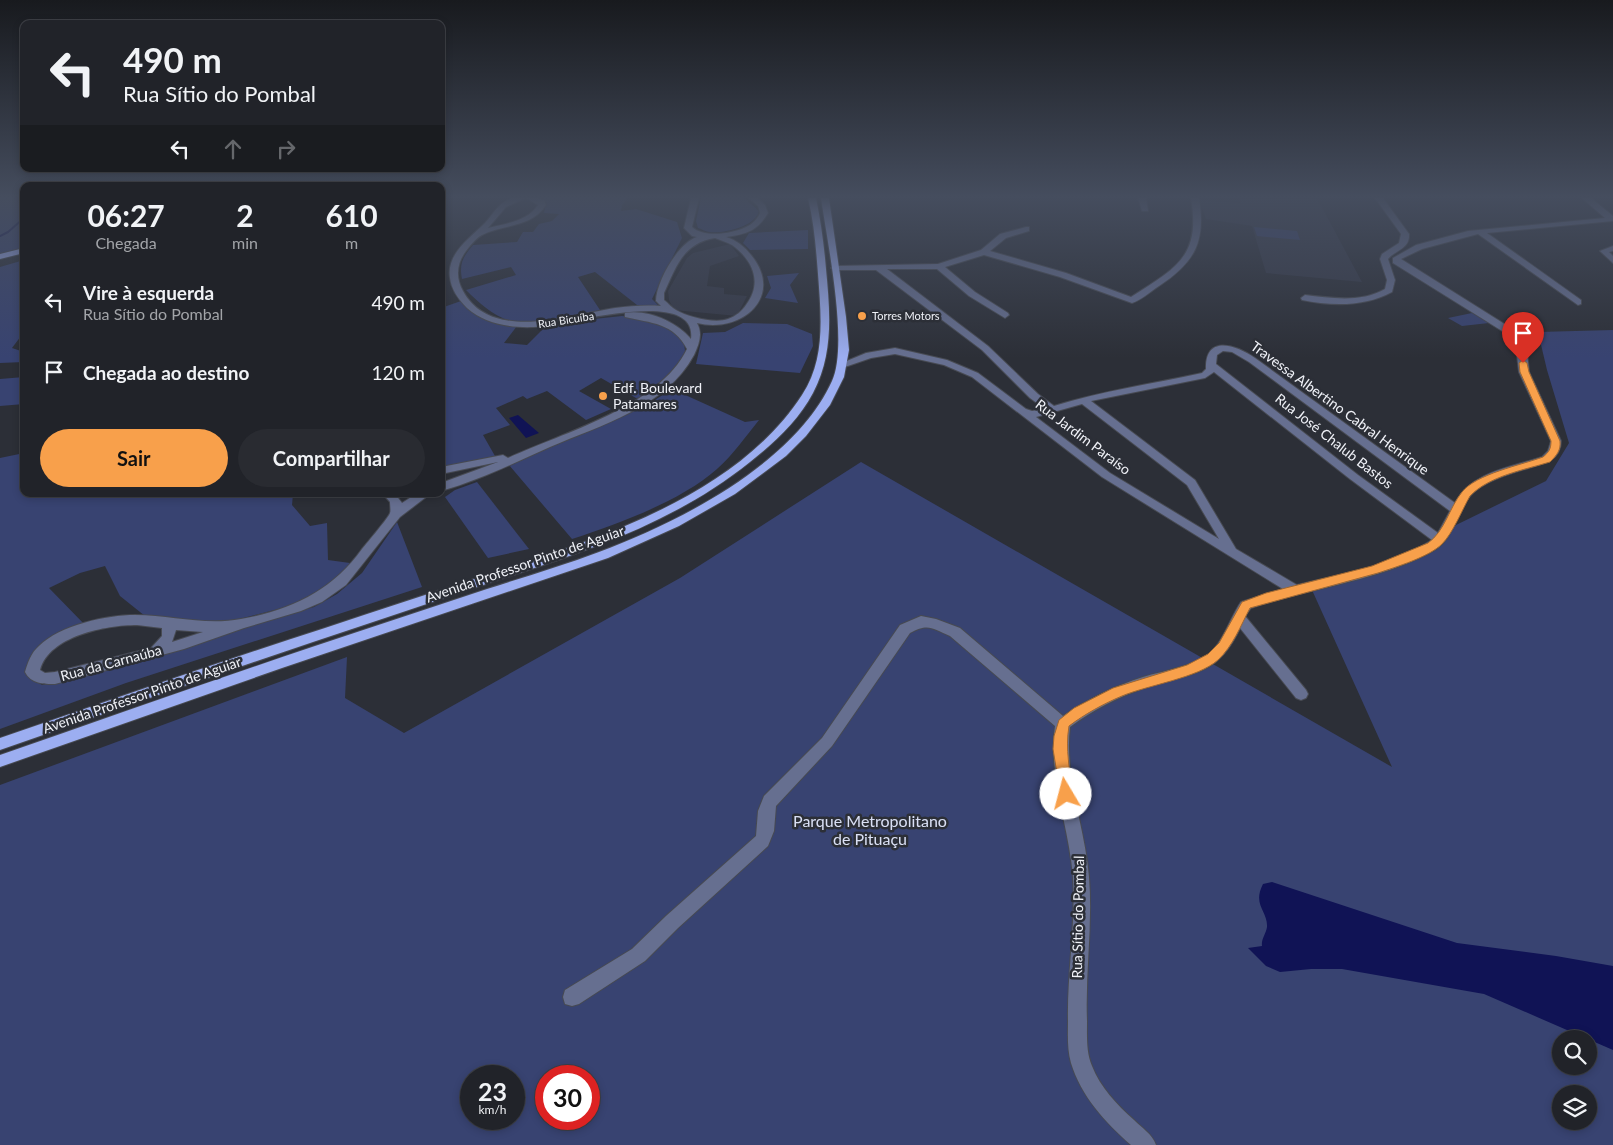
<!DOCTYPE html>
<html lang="pt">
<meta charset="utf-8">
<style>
:root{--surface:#212329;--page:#292b31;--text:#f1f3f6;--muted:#a2a4a8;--line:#3e4046;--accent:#f8a04b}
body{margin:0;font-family:Lato,sans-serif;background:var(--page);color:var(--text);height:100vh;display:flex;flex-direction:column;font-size:19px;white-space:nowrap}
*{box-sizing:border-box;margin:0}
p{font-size:16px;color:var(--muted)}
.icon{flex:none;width:28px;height:28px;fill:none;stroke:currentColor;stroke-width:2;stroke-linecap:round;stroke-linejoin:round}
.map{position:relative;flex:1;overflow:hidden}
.sheet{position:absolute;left:20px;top:182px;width:425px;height:315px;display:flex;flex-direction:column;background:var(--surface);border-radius:10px;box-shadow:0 2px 8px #0003,0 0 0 1px var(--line)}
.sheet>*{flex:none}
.top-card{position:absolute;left:20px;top:20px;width:425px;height:152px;border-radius:10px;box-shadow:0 2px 8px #0003,0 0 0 1px var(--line);background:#212329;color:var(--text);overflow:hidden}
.buttons{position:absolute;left:1552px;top:1030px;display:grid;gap:10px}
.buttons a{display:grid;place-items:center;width:45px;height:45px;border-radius:50%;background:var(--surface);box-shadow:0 2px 8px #0003,0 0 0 1px var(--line);font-size:25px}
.speed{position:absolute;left:460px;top:1065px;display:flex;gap:10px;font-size:25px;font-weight:700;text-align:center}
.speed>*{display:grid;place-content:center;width:65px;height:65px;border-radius:50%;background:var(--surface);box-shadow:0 2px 8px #0003,0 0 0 1px var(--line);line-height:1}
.speed small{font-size:12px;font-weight:400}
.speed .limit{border:8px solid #d22;background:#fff;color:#111}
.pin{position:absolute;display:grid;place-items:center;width:42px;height:42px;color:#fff;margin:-51px -21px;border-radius:50% 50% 50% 0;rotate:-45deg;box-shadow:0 0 5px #0007}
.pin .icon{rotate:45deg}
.me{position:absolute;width:55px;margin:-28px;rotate:352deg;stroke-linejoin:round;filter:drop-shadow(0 0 4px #0008)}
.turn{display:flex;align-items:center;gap:18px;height:105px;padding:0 20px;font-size:22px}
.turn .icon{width:65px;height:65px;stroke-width:2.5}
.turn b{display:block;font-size:35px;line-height:42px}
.lanes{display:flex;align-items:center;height:48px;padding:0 20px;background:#0003;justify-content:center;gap:25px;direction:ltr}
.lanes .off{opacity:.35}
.eta{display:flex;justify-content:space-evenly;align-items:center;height:85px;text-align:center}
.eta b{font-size:30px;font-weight:700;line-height:35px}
.action{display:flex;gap:10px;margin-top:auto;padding:10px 20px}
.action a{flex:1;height:58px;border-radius:30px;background:var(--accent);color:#111;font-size:20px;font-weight:700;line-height:58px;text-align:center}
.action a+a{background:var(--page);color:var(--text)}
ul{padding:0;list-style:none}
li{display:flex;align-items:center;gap:15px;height:70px;padding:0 20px}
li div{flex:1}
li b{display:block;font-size:19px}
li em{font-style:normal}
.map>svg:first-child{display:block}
.built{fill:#353947}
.green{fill:#384371;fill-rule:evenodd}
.water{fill:#101355}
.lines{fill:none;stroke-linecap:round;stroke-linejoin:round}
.stream{stroke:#101355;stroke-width:2}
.minor-casing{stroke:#474a52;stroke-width:2}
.major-casing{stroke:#474a52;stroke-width:2}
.minor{fill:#666f90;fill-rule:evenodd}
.major{fill:#9caef1;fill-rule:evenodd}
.route{fill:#f8a04b;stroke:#a16831}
.poi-dot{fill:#f8a04b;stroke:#2c2f37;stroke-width:2}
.labels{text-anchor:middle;stroke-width:5;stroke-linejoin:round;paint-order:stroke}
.far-poi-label{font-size:11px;fill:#f0f2f8;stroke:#2c2f37;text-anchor:start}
.far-street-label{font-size:11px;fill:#f0f2f8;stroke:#2c2f37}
.poi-label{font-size:14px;fill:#f0f2f8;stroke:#2c2f37;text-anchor:start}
.street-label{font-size:14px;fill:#f0f2f8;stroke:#2c2f37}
.near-park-label{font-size:16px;fill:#dae0f5;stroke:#2c2f37}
</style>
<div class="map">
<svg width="1613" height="1145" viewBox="0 0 1613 1145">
<rect width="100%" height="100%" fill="#2c2f37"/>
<g class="built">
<polygon points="1239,198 1317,198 1362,282 1266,273 1252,226 1206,219 1199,200 1240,203"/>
<polygon points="730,244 739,256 710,266 707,286 724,288 724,294 747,296 737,316 674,310 669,300 668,291 687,258 693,253"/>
</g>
<g class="green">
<polygon points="0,198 24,198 24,249 0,256"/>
<path d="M 544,198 L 628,198 L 622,205 L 621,211 L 636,209 L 677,222 L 682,238 L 652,299 L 658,305 L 637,305 L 595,272 L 578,277 L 600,310 C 583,314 535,327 521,324 C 498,320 481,305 466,290 L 516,275 L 511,267 L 462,279 C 459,263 463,257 473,245 L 517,242 L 523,232 L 533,232 L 539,224 L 552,221 L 559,214 L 544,213 L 546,203 L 541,199 Z"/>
<path d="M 701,198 L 744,198 L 759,211 C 756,226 724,234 710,232 C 706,232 702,229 698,228 L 696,221 Z"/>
<polygon points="1254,227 1297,231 1300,240 1257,236"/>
<polygon points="808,230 808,249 750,250 743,243 749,233"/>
<polygon points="24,260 24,332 12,348 24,352 24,362 0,363 0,267"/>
<polygon points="799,273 790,285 798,303 765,298 771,288 767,276"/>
<path d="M 461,301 C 481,316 491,324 517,326 L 504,343 L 527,345 L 548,324 L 622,316 L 645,318 L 663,323 L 684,341 L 685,351 L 683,370 L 649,397 L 636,398 L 601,378 L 579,391 L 611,409 L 586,420 L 547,391 L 527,399 L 523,396 L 496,408 L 510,425 L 483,435 L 495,456 L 441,467 L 441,308 Z"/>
<polygon points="1472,313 1489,323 1462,326 1448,318"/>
<polygon points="743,323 787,324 812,334 813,346 800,373 696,364 703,333 725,332"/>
<path d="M 1613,330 L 1613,1145 L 0,1145 L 0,785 L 347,657 L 345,698 L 404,733 L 680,578 L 861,462 L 1392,767 L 1312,590 L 1434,549 L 1456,525 L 1546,481 L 1569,443 L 1547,370 L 1538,332 ZM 1561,1039 L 1589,1039 L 1589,1066 L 1561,1066 ZM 471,1076 L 514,1076 L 514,1119 L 471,1119 ZM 546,1076 L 589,1076 L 589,1119 L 546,1119 ZM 1561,1094 L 1589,1094 L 1589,1121 L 1561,1121 Z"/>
<polygon points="24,377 24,404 0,406 0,379"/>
<path d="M 672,389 L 745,422 L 759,420 C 746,436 733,455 717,469 C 681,501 618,524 572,539 L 509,465 L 647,405 Z"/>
<polygon points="24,453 24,494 293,494 292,505 310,526 327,523 328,560 350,563 341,578 310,601 193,631 145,616 120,596 105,566 80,573 49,588 85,625 31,662 26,674 42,685 62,681 314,607 337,594 362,573 397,522 422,587 126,683 0,729 0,458"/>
<polygon points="477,482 529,549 488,558 445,497 455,490"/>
</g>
<g class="water">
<polygon points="518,415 539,433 526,438 509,418"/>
<path d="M 1272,882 L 1457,943 L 1556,956 L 1613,966 L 1613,1050 L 1484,994 L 1342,969 L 1311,969 L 1280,972 L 1266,966 L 1248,948 L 1262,946 C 1261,939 1266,934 1267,927 C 1268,911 1252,905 1263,884 Z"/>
</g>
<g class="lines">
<polyline class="stream" points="0,236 8,232 24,218"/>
<defs>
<g id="minor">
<path d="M 512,198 L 537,198 L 544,200 L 546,205 C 531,228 504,224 482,235 C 476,238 470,246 466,251 C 457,263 455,277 463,291 C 491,343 570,315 615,308 C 630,306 645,305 661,306 L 656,301 C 656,282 678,243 697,237 L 692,236 L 684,228 L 691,198 L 699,198 L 692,227 C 704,238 732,234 746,227 C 753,224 757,219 760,213 L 758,206 L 749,198 L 757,198 L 765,205 L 768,213 C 757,231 747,234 726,237 C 736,240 744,246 751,255 C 785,296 742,334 697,323 C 703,334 699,344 694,355 C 666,407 601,425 550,447 C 514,463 480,480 441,491 L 441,483 L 498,462 L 441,474 L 441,467 L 503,455 L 508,458 C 564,432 659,407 687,349 C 674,323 651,323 625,317 L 625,313 C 648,309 677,322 691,339 C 698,284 561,327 534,327 C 511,328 485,324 467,308 C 459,300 451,289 450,278 C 446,254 470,238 485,223 C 494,213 499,202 512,198 ZM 526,198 L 538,205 C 528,221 505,224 488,228 L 506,207 ZM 715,238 C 720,240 727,242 732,245 C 753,260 763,283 746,305 C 742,311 736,316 728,319 C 715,324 688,317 676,310 C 672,308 668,303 664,300 L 664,293 C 676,267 683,243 715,238 Z"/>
<polygon points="1138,198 1146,198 1148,211 1142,211"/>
<path d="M 1191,198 L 1199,198 C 1206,242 1195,262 1159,286 C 1150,292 1141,300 1132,303 L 1060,277 L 984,255 L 945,267 L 975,292 L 1008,313 L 1009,315 L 1005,318 L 969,296 L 937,269 L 887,269 L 988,346 L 1038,394 L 1054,406 C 1102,391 1152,384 1202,373 L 1206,369 C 1205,334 1236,345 1255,358 L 1455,503 C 1471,472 1512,467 1542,457 L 1548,451 L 1551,441 L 1519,372 L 1515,339 L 1393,263 L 1393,258 L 1416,245 L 1468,231 L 1605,218 L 1582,198 L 1591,198 L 1613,216 L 1613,221 L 1487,233 L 1581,300 L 1581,304 L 1578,305 L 1478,234 L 1422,249 L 1401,259 L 1522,335 L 1526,341 L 1529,372 L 1561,441 C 1561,450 1557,456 1550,461 C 1527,470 1486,477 1470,496 C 1453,515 1456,540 1429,553 C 1373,582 1309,588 1251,608 L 1245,616 L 1306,690 L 1308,694 L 1306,698 L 1301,700 L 1296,698 L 1240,628 C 1216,679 1191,671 1144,688 C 1118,697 1093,710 1070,727 C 1064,779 1085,826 1089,877 C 1093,925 1085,973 1087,1021 C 1087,1036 1086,1052 1092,1066 C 1100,1087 1117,1105 1134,1120 C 1142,1128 1152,1134 1156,1145 L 1131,1145 C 1105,1122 1081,1096 1071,1063 C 1067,1049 1068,1035 1068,1021 C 1067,973 1076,925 1073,877 C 1069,825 1048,778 1055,726 L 950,636 C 932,628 928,623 910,633 L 832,746 L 776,806 L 774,831 L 768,846 L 678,928 L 645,961 L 579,1004 L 572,1006 L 565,1004 L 563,997 L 565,990 L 632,949 L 666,916 L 756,836 L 758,811 L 764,796 L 822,738 L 900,625 L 921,616 L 936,619 L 960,628 L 1063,716 C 1088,699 1115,686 1143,677 C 1165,670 1190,668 1209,654 C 1224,641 1230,618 1241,602 L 1283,589 L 1102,477 L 972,377 L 944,365 L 895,354 L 871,358 L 842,368 L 837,365 L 866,353 L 895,348 L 947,360 L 978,373 L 1026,409 L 1032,411 L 1045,409 L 1030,398 L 982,350 L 876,270 L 835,270 L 831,268 L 835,266 L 938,264 L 981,250 L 1000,234 L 1026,227 L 1029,227 L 1029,231 L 1006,238 L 990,251 L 1066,273 L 1131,297 C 1176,268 1201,257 1191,198 ZM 1223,351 L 1232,352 L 1249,362 L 1450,511 L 1438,533 L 1358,475 L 1216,364 L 1217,355 ZM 1214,372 L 1350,479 L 1432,540 C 1392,566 1342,574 1297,585 L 1236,549 L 1195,480 L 1091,401 L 1205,378 ZM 1082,404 L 1187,485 L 1219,539 L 1110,473 L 1036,417 Z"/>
<path d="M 1375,198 L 1383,198 L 1409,234 C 1410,249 1395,250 1388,259 L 1395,280 L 1392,292 C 1365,307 1331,306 1302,300 L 1301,298 L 1305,295 C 1332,298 1360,303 1385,289 L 1387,280 L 1380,259 L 1382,254 L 1399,243 L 1401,234 Z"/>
<polygon points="1613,246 1613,251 1609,252 1613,256 1613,263 1600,251"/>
<path d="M 383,494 L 395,494 L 402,503 L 416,494 L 430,494 L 400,517 L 346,585 L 322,602 L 301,611 L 244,628 L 184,649 L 55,684 C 44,684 31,684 25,672 C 28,662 31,653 39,646 C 60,625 107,615 135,615 C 171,615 205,626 241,619 C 291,610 332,591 362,549 C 367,543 389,517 390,513 C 391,511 390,505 390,502 ZM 137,625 L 162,628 L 162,636 L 151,648 L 55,672 L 45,673 L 40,670 C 49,636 106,625 137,625 ZM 176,630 L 203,632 L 172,642 Z"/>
</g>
<g id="major">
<path d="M 808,198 L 816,198 C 821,222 824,245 826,269 C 830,312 834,353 813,393 C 799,420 774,443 750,462 C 670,526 582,552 486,584 C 429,603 371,623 313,642 C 209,677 104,714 0,750 L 0,738 C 108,701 216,663 325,628 C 382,609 439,590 496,572 C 603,537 737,495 802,395 C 826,359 821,315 818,274 C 816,248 814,223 808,198 Z"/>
<path d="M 821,198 L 829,198 L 846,317 L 849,350 L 844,377 L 830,405 L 806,436 L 786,456 L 735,494 L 679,526 L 608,558 L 282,668 L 0,767 L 0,755 C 104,719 208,682 312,647 C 370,628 429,608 487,589 C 524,577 562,566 599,552 C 680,522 795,463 832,381 C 849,344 827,241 821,198 Z"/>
<polygon points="24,248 24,253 0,259 0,254"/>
</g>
</defs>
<use href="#minor" class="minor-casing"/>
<use href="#major" class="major-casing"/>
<use href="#minor" class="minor"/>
<use href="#major" class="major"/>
</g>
<linearGradient id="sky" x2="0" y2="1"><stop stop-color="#181a1e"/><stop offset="0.55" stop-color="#454d5e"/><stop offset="1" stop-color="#454d5e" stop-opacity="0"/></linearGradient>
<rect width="1613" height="358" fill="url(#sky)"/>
<path class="route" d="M 1523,360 L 1527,363 L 1529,372 L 1560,441 C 1561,450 1557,455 1550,462 C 1524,470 1489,476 1470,496 C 1462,510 1453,533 1442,544 C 1429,557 1396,567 1378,573 L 1250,608 C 1241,625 1233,646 1218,660 C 1198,678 1148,685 1122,696 C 1103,704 1085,714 1069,726 C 1065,749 1070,771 1073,794 L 1071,798 L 1066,800 L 1061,798 L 1053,749 L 1054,736 L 1059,720 L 1074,708 L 1113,688 L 1187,665 L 1208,654 L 1219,643 L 1242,602 L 1266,593 L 1372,566 L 1428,543 C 1445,531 1449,508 1462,492 C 1476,474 1521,465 1543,457 C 1549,452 1551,449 1551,441 L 1520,372 L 1519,363 Z"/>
<g class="poi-dot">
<circle cx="862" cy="316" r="5"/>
<circle cx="603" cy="396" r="5"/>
</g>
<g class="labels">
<g class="far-poi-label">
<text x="872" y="320">Torres Motors</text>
</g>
<g class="far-street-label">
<text transform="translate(566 320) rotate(-9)" y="4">Rua Bicuíba</text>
</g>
<g class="poi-label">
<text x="613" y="393">Edf. Boulevard<tspan x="613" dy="16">Patamares</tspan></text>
</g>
<g class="street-label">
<text transform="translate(1340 408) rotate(36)" y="5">Travessa Albertino Cabral Henrique</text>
<text transform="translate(1083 437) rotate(37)" y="5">Rua Jardim Paraíso</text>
<text transform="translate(1334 441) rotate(38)" y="5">Rua José Chalub Bastos</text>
<text transform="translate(525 564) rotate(-19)" y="5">Avenida Professor Pinto de Aguiar</text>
<text transform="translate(111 663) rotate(-15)" y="5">Rua da Carnaúba</text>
<text transform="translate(142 695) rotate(-19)" y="5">Avenida Professor Pinto de Aguiar</text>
<text transform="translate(1078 917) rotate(-89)" y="5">Rua Sítio do Pombal</text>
</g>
<g class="near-park-label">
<text x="870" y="827">Parque Metropolitano<tspan x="870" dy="18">de Pituaçu</tspan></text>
</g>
</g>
</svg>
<div class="buttons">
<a><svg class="icon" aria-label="search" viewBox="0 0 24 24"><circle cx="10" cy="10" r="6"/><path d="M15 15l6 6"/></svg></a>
<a><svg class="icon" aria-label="layers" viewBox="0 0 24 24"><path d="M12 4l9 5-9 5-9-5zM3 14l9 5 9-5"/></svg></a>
</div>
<div class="speed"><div>23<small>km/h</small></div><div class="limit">30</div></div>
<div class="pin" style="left:1523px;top:363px;background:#d93025"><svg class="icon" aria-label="arrive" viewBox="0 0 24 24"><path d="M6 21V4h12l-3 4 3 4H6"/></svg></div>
<svg class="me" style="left:1066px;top:794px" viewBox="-20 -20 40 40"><circle r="19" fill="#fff"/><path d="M0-13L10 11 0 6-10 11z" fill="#f8a04b"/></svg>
<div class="top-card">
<div class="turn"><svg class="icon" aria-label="left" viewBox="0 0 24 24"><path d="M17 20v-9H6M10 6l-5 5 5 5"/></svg><div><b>490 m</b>Rua Sítio do Pombal</div></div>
<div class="lanes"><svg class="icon" aria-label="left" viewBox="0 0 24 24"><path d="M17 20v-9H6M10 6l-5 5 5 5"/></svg><svg class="icon off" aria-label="ahead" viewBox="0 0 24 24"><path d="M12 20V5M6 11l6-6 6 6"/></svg><svg class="icon off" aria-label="right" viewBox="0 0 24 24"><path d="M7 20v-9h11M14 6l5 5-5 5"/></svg></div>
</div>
<section class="sheet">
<div class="eta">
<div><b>06:27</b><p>Chegada</p></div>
<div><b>2</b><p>min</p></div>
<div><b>610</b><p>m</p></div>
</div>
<ul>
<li><svg class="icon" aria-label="left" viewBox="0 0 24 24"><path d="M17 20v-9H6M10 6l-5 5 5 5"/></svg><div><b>Vire à esquerda</b><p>Rua Sítio do Pombal</p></div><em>490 m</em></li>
<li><svg class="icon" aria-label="arrive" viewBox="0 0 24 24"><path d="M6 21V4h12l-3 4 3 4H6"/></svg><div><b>Chegada ao destino</b></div><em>120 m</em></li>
</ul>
<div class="action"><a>Sair</a><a>Compartilhar</a></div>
</section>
</div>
